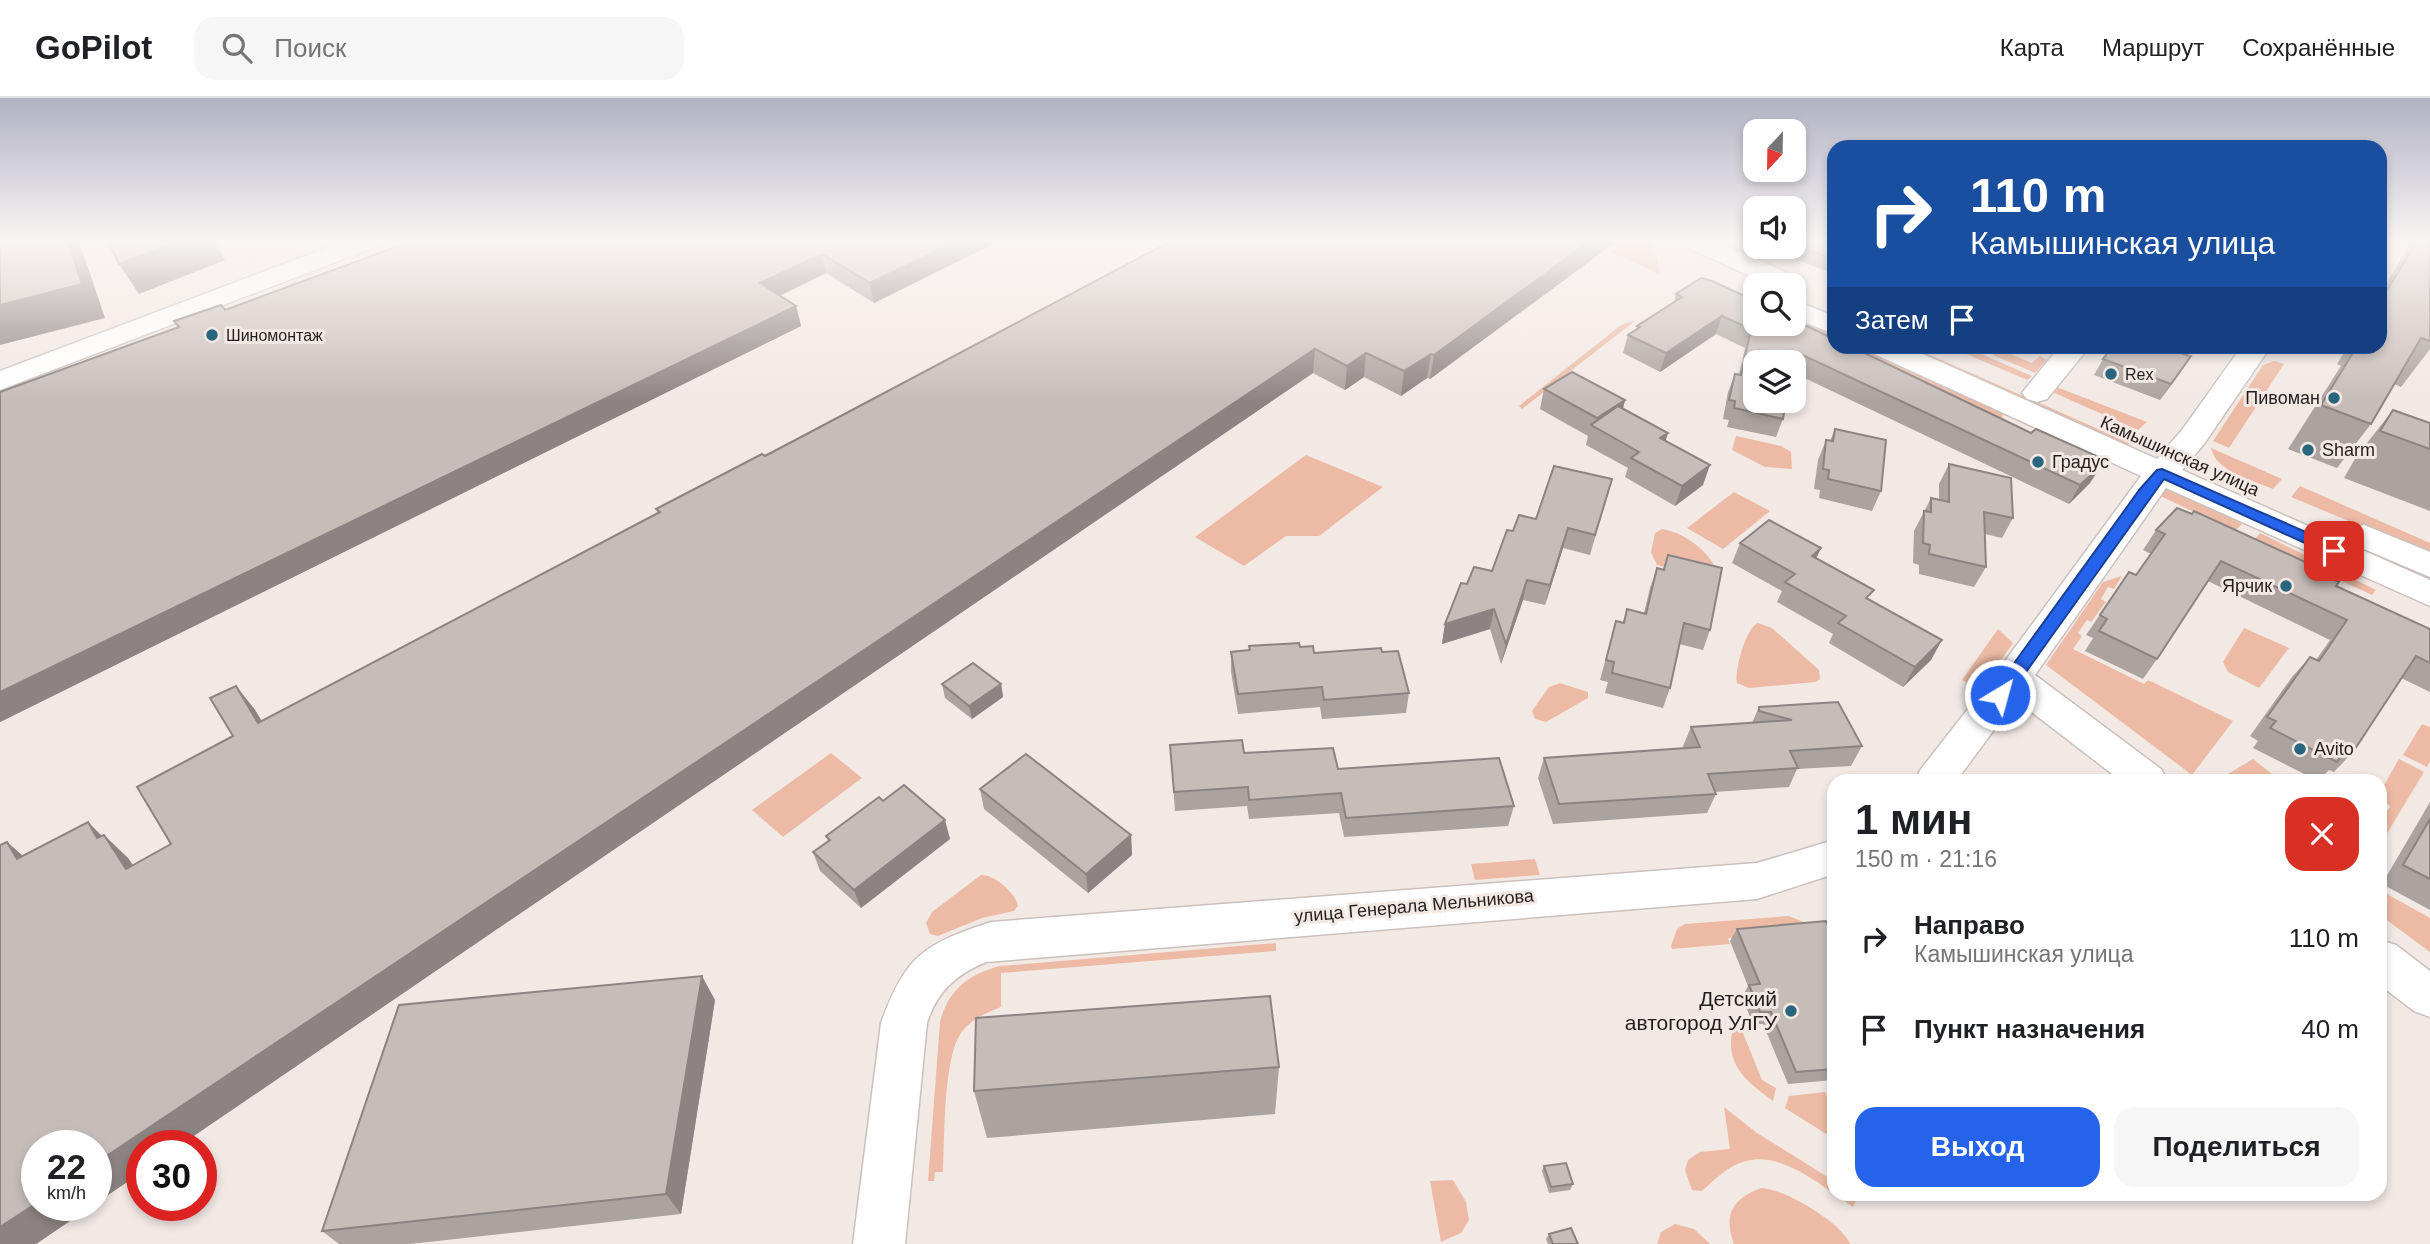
<!DOCTYPE html>
<html lang="ru">
<meta charset="utf-8">
<style>
:root{--surface:#fff;--page:#f6f6f6;--text:#202124;--muted:#757577;--line:#e0e0e0;--accent:#2563eb}
body{margin:0;font-family:Helvetica,sans-serif;background:var(--page);color:var(--text);height:100vh;display:flex;flex-direction:column;font-size:26px;white-space:nowrap}
*{box-sizing:border-box;margin:0}
p{font-size:23px;color:var(--muted)}
.icon{flex:none;width:38px;height:38px;fill:none;stroke:currentColor;stroke-width:2;stroke-linecap:round;stroke-linejoin:round}
.map{position:relative;flex:1;overflow:hidden}
.panel{position:absolute;left:1827px;top:676px;width:560px;height:427px;display:flex;flex-direction:column;background:var(--surface);border-radius:21px;box-shadow:0 4px 10px #0003}
.panel>*{flex:none}
.top-card{position:absolute;left:1827px;top:42px;width:560px;height:214px;border-radius:21px;box-shadow:0 4px 10px #0003;background:#1a4fa0;color:#fff;overflow:hidden}
.needle{width:46px;rotate:202deg}
.controls{position:absolute;left:1743px;top:21px;display:grid;gap:14px}
.controls a{display:grid;place-items:center;width:63px;height:63px;border-radius:14px;background:var(--surface);box-shadow:0 4px 10px #0003;font-size:35px}
.speed{position:absolute;left:21px;top:1032px;display:flex;gap:14px;font-size:35px;font-weight:700;text-align:center}
.speed>*{display:grid;place-content:center;width:91px;height:91px;border-radius:50%;background:var(--surface);box-shadow:0 4px 10px #0003;line-height:1}
.speed small{font-size:18px;font-weight:400}
.speed .limit{border:10px solid #d22;background:#fff;color:#111}
.pin{position:absolute;display:grid;place-items:center;width:60px;height:60px;color:#fff;margin:-30px;border-radius:14px;box-shadow:0 4px 10px #0006}
.me{position:absolute;width:77px;margin:-38px;rotate:37deg;stroke-linejoin:round;filter:drop-shadow(0 0 5px #0008)}
.turn{display:flex;align-items:center;gap:24px;height:147px;padding:0 28px;font-size:32px}
.turn .icon{width:91px;height:91px;stroke-width:2.5}
.turn b{display:block;font-size:49px;line-height:60px}
.then{display:flex;align-items:center;height:66px;padding:0 28px;background:#0003;gap:14px;font-size:26px}
.round{display:grid;place-items:center;flex:none;width:74px;height:74px;border-radius:21px;background:var(--page)}
.overview{display:flex;align-items:center;justify-content:space-between;height:119px;padding:0 28px}
h1{font-size:42px;font-weight:700;line-height:52px}
.cta{display:flex;gap:14px;margin-top:auto;padding:14px 28px}
.cta a{flex:1;height:80px;border-radius:21px;background:var(--accent);color:#fff;font-size:28px;font-weight:700;line-height:80px;text-align:center}
.cta a+a{background:var(--page);color:var(--text)}
ul{padding:0;list-style:none}
li{display:flex;align-items:center;gap:21px;height:91px;padding:0 28px}
li div{flex:1}
li b{display:block;font-size:26px}
li em{font-style:normal}
header{display:flex;align-items:center;gap:42px;box-sizing:border-box;height:98px;padding:0 35px;background:var(--surface);border-bottom:2px solid var(--line)}
header strong{font-size:33px}
nav{display:flex;gap:38px;margin-inline-start:auto;font-size:24px}
.search{width:490px;height:63px;background:var(--page);display:flex;align-items:center;gap:18px;box-sizing:border-box;padding:0 24px;border-radius:21px;color:var(--muted);font-size:26px}
.map>svg:first-child{display:block}
.green{fill:#edbba5}
.lines{fill:none;stroke-linecap:round;stroke-linejoin:round}
.minor-casing{stroke:#cac1be;stroke-width:3}
.minor{fill:#fff;fill-rule:evenodd}
.wall{fill:#aaa39f}
.shaded-wall{fill:#8b8482}
.building{fill:#c6bdb9;stroke:#8b8482;stroke-width:2}
.route{fill:#2563eb;stroke:#184099;stroke-width:2}
.poi-dot{fill:#29667d;stroke:#f2e9e5;stroke-width:2.5}
.labels{text-anchor:middle;stroke-width:6;stroke-linejoin:round;paint-order:stroke}
.far-poi-label{font-size:16px;fill:#221e1d;stroke:#f2e9e5;text-anchor:start}
.poi-label{font-size:18px;fill:#221e1d;stroke:#f2e9e5;text-anchor:start}
.street-label{font-size:18px;fill:#221e1d;stroke:#f2e9e5}
.near-poi-label{font-size:21px;fill:#221e1d;stroke:#f2e9e5;text-anchor:end}
</style>
<header>
<strong>GoPilot</strong>
<div class="search"><svg class="icon" aria-label="search" viewBox="0 0 24 24"><circle cx="10" cy="10" r="6"/><path d="M15 15l6 6"/></svg>Поиск</div>
<nav><a>Карта</a><a>Маршрут</a><a>Сохранённые</a></nav>
</header>
<div class="map">
<svg width="2430" height="1146" viewBox="0 0 2430 1146">
<rect width="100%" height="100%" fill="#f2e9e5"/>
<g class="green">
<polygon points="1625,143 1653,143 1660,176 1611,154"/>
<polygon points="1794,218 1834,236 1834,248 1861,249 2003,313 2002,322 2030,339 1784,226 1794,226"/>
<polygon points="1636,222 1522,311 1519,308 1621,227"/>
<polygon points="1901,249 1912,249 2130,345 2126,349"/>
<polygon points="1950,249 1965,249 2032,278 2027,282"/>
<polygon points="1999,251 2032,265 2040,258 2047,262 2035,275 1993,257"/>
<polygon points="2274,263 2284,266 2229,350 2213,343 2263,267"/>
<polygon points="2054,288 2147,324 2138,332 2050,293"/>
<polygon points="1736,338 1781,348 1791,354 1792,371 1765,369 1732,352"/>
<path d="M 2211,350 L 2282,381 L 2273,391 C 2253,382 2216,374 2211,350 Z"/>
<polygon points="1306,357 1383,389 1319,438 1286,438 1244,468 1195,439"/>
<polygon points="2300,388 2430,445 2430,457 2291,399"/>
<polygon points="2167,389 2188,397 2242,426 2235,433 2156,396"/>
<polygon points="1734,394 1770,413 1723,451 1687,430"/>
<path d="M 1662,431 C 1681,434 1704,449 1714,467 L 1713,474 L 1697,478 L 1657,467 L 1651,454 L 1655,435 Z"/>
<polygon points="2260,435 2376,492 2372,497 2254,442"/>
<polygon points="2122,478 2114,491 2108,489 2101,501 2106,504 2091,524 2087,522 2078,535 2082,538 2073,551 2144,586 2148,582 2233,623 2192,677 2046,567 2103,484"/>
<path d="M 1758,525 L 1772,530 L 1819,572 L 1820,581 L 1816,584 L 1749,590 L 1737,585 C 1734,573 1746,529 1758,525 Z"/>
<polygon points="2244,530 2289,550 2259,590 2228,574 2223,564"/>
<polygon points="1998,531 2013,545 1980,591 1962,582"/>
<polygon points="1560,585 1588,594 1588,600 1546,624 1535,621 1532,613 1549,589"/>
<polygon points="2422,626 2430,629 2430,663 2427,669 2403,657"/>
<polygon points="831,655 862,680 783,739 752,712"/>
<polygon points="2253,661 2280,682 2218,682"/>
<polygon points="2399,661 2424,674 2380,747 2380,715 2386,715 2390,709 2380,694"/>
<polygon points="1535,761 1540,777 1475,782 1471,766"/>
<path d="M 981,777 C 994,776 1016,795 1018,808 L 1014,813 L 982,820 L 938,838 L 930,836 L 926,825 L 932,814 Z"/>
<polygon points="2380,792 2430,820 2430,854 2380,817"/>
<polygon points="1789,818 1813,828 1815,833 1728,840 1730,846 1672,851 1671,848 1677,831 1685,826"/>
<path d="M 1276,845 L 1276,853 L 1001,875 L 1001,909 C 986,915 971,921 961,935 C 943,962 945,1039 943,1074 L 935,1074 L 934,1083 L 928,1083 L 940,924 C 948,892 969,876 1000,868 Z"/>
<path d="M 1736,930 L 1743,935 L 1762,982 L 1776,990 L 1773,1003 C 1753,988 1731,973 1731,946 C 1731,939 1731,936 1736,930 Z"/>
<polygon points="1825,994 1834,1015 1834,1041 1785,1010 1789,998"/>
<path d="M 1724,1009 L 1757,1035 L 1834,1083 L 1834,1096 L 1853,1096 L 1858,1098 L 1853,1109 C 1824,1090 1783,1053 1746,1063 C 1729,1067 1714,1082 1702,1093 L 1692,1092 L 1685,1072 L 1688,1062 L 1700,1054 L 1730,1051 Z"/>
<polygon points="1453,1082 1466,1104 1469,1122 1461,1135 1441,1144 1430,1083"/>
<path d="M 1761,1090 C 1783,1090 1842,1125 1850,1146 L 1734,1146 C 1723,1117 1732,1101 1761,1090 Z"/>
<polygon points="1675,1126 1694,1131 1710,1146 1657,1146 1661,1134"/>
</g>
<g class="lines">
<defs>
<g id="minor">
<polygon points="345,143 382,143 378,148 0,292 0,273"/>
<polygon points="1680,143 1715,143 1802,181 1805,187 1802,193 1794,195 1794,187 1770,187 1684,148"/>
<polygon points="1794,202 1834,218 1834,236 1794,220"/>
<polygon points="1866,248 1905,248 2157,361 2182,332 2242,248 2271,248 2204,346 2182,372 2430,482 2430,508 2166,390 2035,577 2161,671 2167,682 2120,682 2016,602 1957,682 1915,682 1921,671 2000,570 2141,378 1870,254"/>
<polygon points="2060,248 2090,248 2047,301 2037,304 2027,301 2022,295"/>
<polygon points="2364,427 2430,454 2430,479 2352,446 2347,438 2352,430"/>
<path d="M 1834,742 L 1834,776 L 1757,801 L 986,864 C 955,877 937,894 927,925 L 905,1146 L 853,1146 L 881,925 C 906,857 924,846 991,824 L 1757,765 Z"/>
<polygon points="2380,842 2396,847 2430,873 2430,919 2414,913 2380,887"/>
</g>
</defs>
<use href="#minor" class="minor-casing"/>
<use href="#minor" class="minor"/>
</g>
<g class="wall">
<polygon points="690,143 999,143 874,205 826,175 780,198 796,208 801,228 0,624 0,294 178,229 174,223 225,212 685,146"/>
<polygon points="1171,143 1617,143 1430,281 1427,280 1401,298 1364,279 1345,292 1313,275 179,1048 142,1048 142,1074 96,1105 96,1048 92,1108 36,1146 0,1146 7,744 23,758 102,738 128,760 133,767 171,746 233,638 236,588 255,612 262,623 658,415 656,411 803,338"/>
<polygon points="1834,143 1834,176 1790,159 1795,146"/>
<polygon points="2408,143 2430,143 2430,251 2401,289 2394,286 2371,326 2337,370 2288,351 2341,268 2337,266 2348,248 2380,248 2380,196 2409,148 2406,147"/>
<polygon points="1676,196 2031,335 2096,364 2090,385 2069,406 1794,275 1794,264 1755,264 1783,321 1776,339 1727,329 1729,322 1723,321 1728,294 1735,276 1739,277 1745,250 1716,236 1660,274 1623,255 1628,237 1636,232 1637,228 1674,204"/>
<polygon points="2184,256 2191,258 2180,275 2160,302 2094,277 2103,261"/>
<polygon points="1544,291 1625,302 1623,311 1665,343 1703,387 1675,408 1625,379 1628,370 1586,347 1588,338 1540,311"/>
<polygon points="2393,312 2430,325 2430,413 2344,380 2356,359"/>
<polygon points="1835,331 1881,393 1872,413 1819,400 1820,392 1814,391 1818,362 1826,342 1830,343"/>
<polygon points="1949,366 2013,420 2002,440 1985,436 1986,469 1974,489 1919,476 1919,467 1913,465 1914,433 1931,400 1939,402 1939,386"/>
<polygon points="1612,381 1590,457 1563,450 1545,507 1523,502 1501,566 1490,531 1442,546 1445,526 1467,486 1492,473 1513,433"/>
<polygon points="2156,432 2325,477 2336,488 2430,531 2430,594 2401,580 2353,654 2334,674 2329,672 2319,682 2316,682 2253,650 2258,643 2250,638 2292,579 2310,559 2316,562 2330,542 2208,483 2157,561 2143,581 2085,553 2093,540 2086,537 2129,474 2136,477 2151,456 2143,452"/>
<polygon points="1740,445 1821,450 1816,460 1870,502 1931,562 1903,589 1829,545 1833,536 1777,504 1782,493 1732,465"/>
<polygon points="1668,457 1710,532 1703,552 1679,546 1670,590 1663,610 1605,595 1608,584 1600,582 1616,523 1623,524 1627,511 1644,515 1650,490 1657,470 1663,471"/>
<polygon points="1249,548 1300,549 1314,555 1382,554 1409,595 1406,615 1322,621 1320,609 1238,616 1231,574 1231,554 1249,552"/>
<polygon points="942,586 1001,586 1003,599 972,621 945,600"/>
<polygon points="1759,609 1862,648 1851,668 1797,671 1789,689 1715,694 1716,696 1707,715 1553,726 1538,680 1544,660 1684,650 1683,648 1691,629 1752,625"/>
<polygon points="1170,647 1244,655 1338,671 1514,708 1508,728 1344,739 1339,715 1249,721 1247,708 1175,713"/>
<polygon points="980,691 1131,737 1132,757 1088,795 984,711"/>
<polygon points="883,703 950,741 861,810 820,773 813,754 828,743 826,738"/>
<polygon points="2430,704 2430,812 2382,786"/>
<polygon points="1737,831 1834,840 1834,982 1788,986 1763,926 1753,926 1742,899 1748,888 1730,843"/>
<polygon points="715,902 681,1116 410,1146 339,1146 322,1133"/>
<polygon points="1279,969 1275,1016 987,1040 974,993"/>
<polygon points="1544,1068 1573,1086 1570,1092 1549,1095 1542,1073"/>
<polygon points="1549,1136 1578,1146 1548,1146 1546,1141"/>
</g>
<g class="shaded-wall">
<polygon points="68,143 78,143 80,146 105,220 0,247 0,207"/>
<polygon points="179,143 214,143 225,162 139,196 119,166"/>
<polygon points="957,143 999,143 874,205 870,185"/>
<polygon points="1590,143 1617,143 1430,281 1434,257"/>
<polygon points="822,156 826,175 766,204 760,185"/>
<polygon points="796,208 801,228 0,624 0,594"/>
<polygon points="1722,218 1716,236 1660,274 1666,255"/>
<polygon points="1315,251 1313,275 179,1048 142,1048 142,1074 96,1105 96,1065"/>
<polygon points="1366,255 1364,279 1345,292 1347,268"/>
<polygon points="1431,256 1427,280 1401,298 1404,273"/>
<polygon points="2191,258 2180,275 2160,302 2171,286"/>
<polygon points="1625,302 1620,321 1595,329 1597,320"/>
<polygon points="1668,335 1662,355 1660,340"/>
<polygon points="1710,367 1703,387 1675,408 1682,388"/>
<polygon points="2102,367 2090,385 2069,406 2080,387"/>
<polygon points="1568,430 1563,450 1545,507 1550,487"/>
<polygon points="1821,450 1812,470 1812,458"/>
<polygon points="1527,482 1523,502 1501,566 1506,546"/>
<polygon points="1494,511 1490,531 1442,546 1445,526"/>
<polygon points="1942,542 1931,562 1903,589 1915,569"/>
<polygon points="1001,586 1003,599 972,621 969,608"/>
<polygon points="236,588 255,612 277,650 258,625"/>
<polygon points="945,722 950,741 861,810 854,792"/>
<polygon points="88,724 110,746 104,737 128,760 150,794 126,771 97,740"/>
<polygon points="1131,737 1132,757 1088,795 1086,776"/>
<polygon points="7,744 33,767 17,761"/>
<polygon points="702,878 715,902 681,1116 666,1096"/>
<polygon points="37,1105 37,1108 92,1108 36,1146 0,1146 0,1129"/>
</g>
<g class="building">
<polygon points="0,143 68,143 82,186 0,207"/>
<polygon points="108,143 179,143 119,166"/>
<polygon points="412,143 682,143 685,146 690,143 957,143 870,185 822,156 760,185 796,208 0,594 0,294 179,229 174,223 221,207 225,212"/>
<polygon points="1171,143 1590,143 1434,257 1431,256 1404,273 1366,255 1347,268 1315,251 96,1065 96,1048 37,1048 37,1105 0,1129 0,747 7,744 17,761 88,724 97,740 104,737 126,771 171,746 137,689 233,638 210,600 236,588 258,625 660,414 656,411 762,356 765,358 803,338"/>
<polygon points="1799,143 1834,143 1834,162 1795,146"/>
<polygon points="2417,143 2430,143 2430,243 2421,240 2371,326 2321,307 2357,248 2380,248 2380,204"/>
<polygon points="1701,180 1712,183 1755,203 1755,226 1794,226 1794,222 1834,241 1834,248 1850,248 2031,335 2036,331 2099,359 2095,363 2102,367 2080,387 1794,253 1792,264 1755,264 1755,303 1786,303 1783,321 1734,310 1735,303 1729,302 1735,276 1741,277 1751,231 1722,218 1666,255 1628,237 1640,229 1637,228 1682,199 1676,196"/>
<polygon points="2113,248 2188,248 2183,256 2191,258 2171,286 2103,261"/>
<polygon points="1572,274 1625,302 1597,320 1544,291"/>
<polygon points="1618,308 1668,335 1660,340 1710,367 1682,388 1631,360 1639,354 1591,327"/>
<polygon points="2393,312 2430,325 2430,351 2380,333"/>
<polygon points="1835,331 1886,342 1881,393 1828,381 1829,372 1823,371 1826,342 1833,343"/>
<polygon points="1949,366 2011,380 2013,420 1984,414 1986,469 1929,456 1930,447 1923,445 1924,413 1931,414 1931,400 1949,404"/>
<polygon points="1554,368 1612,381 1595,437 1568,430 1550,487 1527,482 1506,546 1494,511 1445,526 1461,485 1467,486 1474,469 1492,473 1507,432 1513,433 1519,417 1536,421"/>
<polygon points="2177,410 2192,416 2194,413 2327,474 2324,477 2339,484 2336,488 2430,531 2430,565 2416,558 2353,654 2345,651 2337,664 2270,630 2276,623 2267,619 2310,559 2319,563 2347,522 2221,463 2157,561 2099,533 2107,521 2100,517 2129,474 2136,477 2165,436 2156,432"/>
<polygon points="1769,422 1821,450 1812,458 1874,492 1866,500 1942,542 1915,569 1838,525 1846,518 1785,484 1795,476 1740,445"/>
<polygon points="1668,457 1722,470 1710,532 1684,525 1670,590 1612,575 1614,564 1606,562 1616,523 1624,525 1627,511 1646,516 1657,470 1664,472"/>
<polygon points="1299,545 1300,549 1313,548 1314,555 1381,550 1382,554 1398,553 1409,595 1324,602 1322,589 1238,596 1231,554 1250,552 1249,548"/>
<polygon points="973,565 1001,586 969,608 942,586"/>
<polygon points="1838,604 1862,648 1790,653 1798,670 1708,676 1716,696 1559,706 1544,660 1700,649 1691,629 1792,622 1759,613 1759,609"/>
<polygon points="1242,642 1244,655 1333,650 1338,671 1499,660 1514,708 1346,720 1341,695 1249,702 1248,689 1174,694 1170,647"/>
<polygon points="1026,656 1131,737 1086,776 980,691"/>
<polygon points="904,687 945,722 854,792 813,754 830,742 826,738 879,699 883,703"/>
<polygon points="2430,721 2430,781 2403,767"/>
<polygon points="1826,823 1834,840 1834,971 1796,974 1771,914 1760,914 1749,887 1760,886 1737,831"/>
<polygon points="702,878 666,1096 322,1133 399,907"/>
<polygon points="1270,898 1279,969 974,993 976,920"/>
<polygon points="1566,1065 1573,1086 1551,1089 1544,1068"/>
<polygon points="1571,1130 1578,1146 1553,1146 1549,1136"/>
</g>
<linearGradient id="sky" x2="0" y2="1"><stop stop-color="#b1b1c2"/><stop offset="0.47" stop-color="#f9f5f3"/><stop offset="1" stop-color="#f9f5f3" stop-opacity="0"/></linearGradient>
<rect width="2430" height="304" fill="url(#sky)"/>
<polygon class="route" points="2162,371 2340,449 2342,453 2340,456 2329,456 2164,381 2006,602 1994,602 1992,597 1994,593 2140,391 2157,372"/>
<g class="poi-dot">
<circle cx="212" cy="237" r="7"/>
<circle cx="2111" cy="276" r="7"/>
<circle cx="2334" cy="300" r="7"/>
<circle cx="2308" cy="352" r="7"/>
<circle cx="2038" cy="364" r="7"/>
<circle cx="2286" cy="488" r="7"/>
<circle cx="2300" cy="651" r="7"/>
<circle cx="1791" cy="913" r="7"/>
</g>
<g class="labels">
<g class="far-poi-label">
<text x="226" y="243">Шиномонтаж</text>
<text x="2125" y="282">Rex</text>
</g>
<g class="poi-label">
<text x="2320" y="306" text-anchor="end">Пивоман</text>
<text x="2322" y="358">Sharm</text>
<text x="2052" y="370">Градус</text>
<text x="2272" y="494" text-anchor="end">Ярчик</text>
<text x="2314" y="657">Avito</text>
</g>
<g class="street-label">
<text transform="translate(2180 358) rotate(24)" y="6">Камышинская улица</text>
<text transform="translate(1414 808) rotate(-5)" y="6">улица Генерала Мельникова</text>
</g>
<g class="near-poi-label">
<text x="1777" y="908">Детский<tspan x="1777" dy="24">автогород УлГУ</tspan></text>
</g>
</g>
</svg>
<div class="controls">
<a><svg class="needle" viewBox="-14 -14 28 28"><path d="M0-13l5 13h-10z" fill="#e53935"/><path d="M0 13l5-13h-10z" fill="#757577"/></svg></a>
<a><svg class="icon" aria-label="sound" viewBox="0 0 24 24"><path d="M4 9h4l5-4v14l-5-4H4zM17 9q2 3 0 6"/></svg></a>
<a><svg class="icon" aria-label="search" viewBox="0 0 24 24"><circle cx="10" cy="10" r="6"/><path d="M15 15l6 6"/></svg></a>
<a><svg class="icon" aria-label="layers" viewBox="0 0 24 24"><path d="M12 4l9 5-9 5-9-5zM3 14l9 5 9-5"/></svg></a>
</div>
<div class="speed"><div>22<small>km/h</small></div><div class="limit">30</div></div>
<div class="pin" style="left:2334px;top:453px;background:#d93025"><svg class="icon" aria-label="arrive" viewBox="0 0 24 24"><path d="M6 21V4h12l-3 4 3 4H6"/></svg></div>
<svg class="me" style="left:2000px;top:597px" viewBox="-20 -20 40 40"><circle r="17" fill="#2563eb" stroke="#fff" stroke-width="3"/><path d="M0-11L8 9 0 5-8 9z" fill="#fff"/></svg>
<div class="top-card">
<div class="turn"><svg class="icon" aria-label="right" viewBox="0 0 24 24"><path d="M7 20v-9h11M14 6l5 5-5 5"/></svg><div><b>110 m</b>Камышинская улица</div></div>
<div class="then">Затем<svg class="icon" aria-label="arrive" viewBox="0 0 24 24"><path d="M6 21V4h12l-3 4 3 4H6"/></svg></div>
</div>
<section class="panel">
<div class="overview"><div><h1>1 мин</h1><p>150 m · 21:16</p></div><a class="round" style="background:#d93025;color:#fff"><svg class="icon" aria-label="close" viewBox="0 0 24 24"><path d="M6 6l12 12M18 6L6 18"/></svg></a></div>
<ul>
<li><svg class="icon" aria-label="right" viewBox="0 0 24 24"><path d="M7 20v-9h11M14 6l5 5-5 5"/></svg><div><b>Направо</b><p>Камышинская улица</p></div><em>110 m</em></li>
<li><svg class="icon" aria-label="arrive" viewBox="0 0 24 24"><path d="M6 21V4h12l-3 4 3 4H6"/></svg><div><b>Пункт назначения</b></div><em>40 m</em></li>
</ul>
<div class="cta"><a>Выход</a><a>Поделиться</a></div>
</section>
</div>
